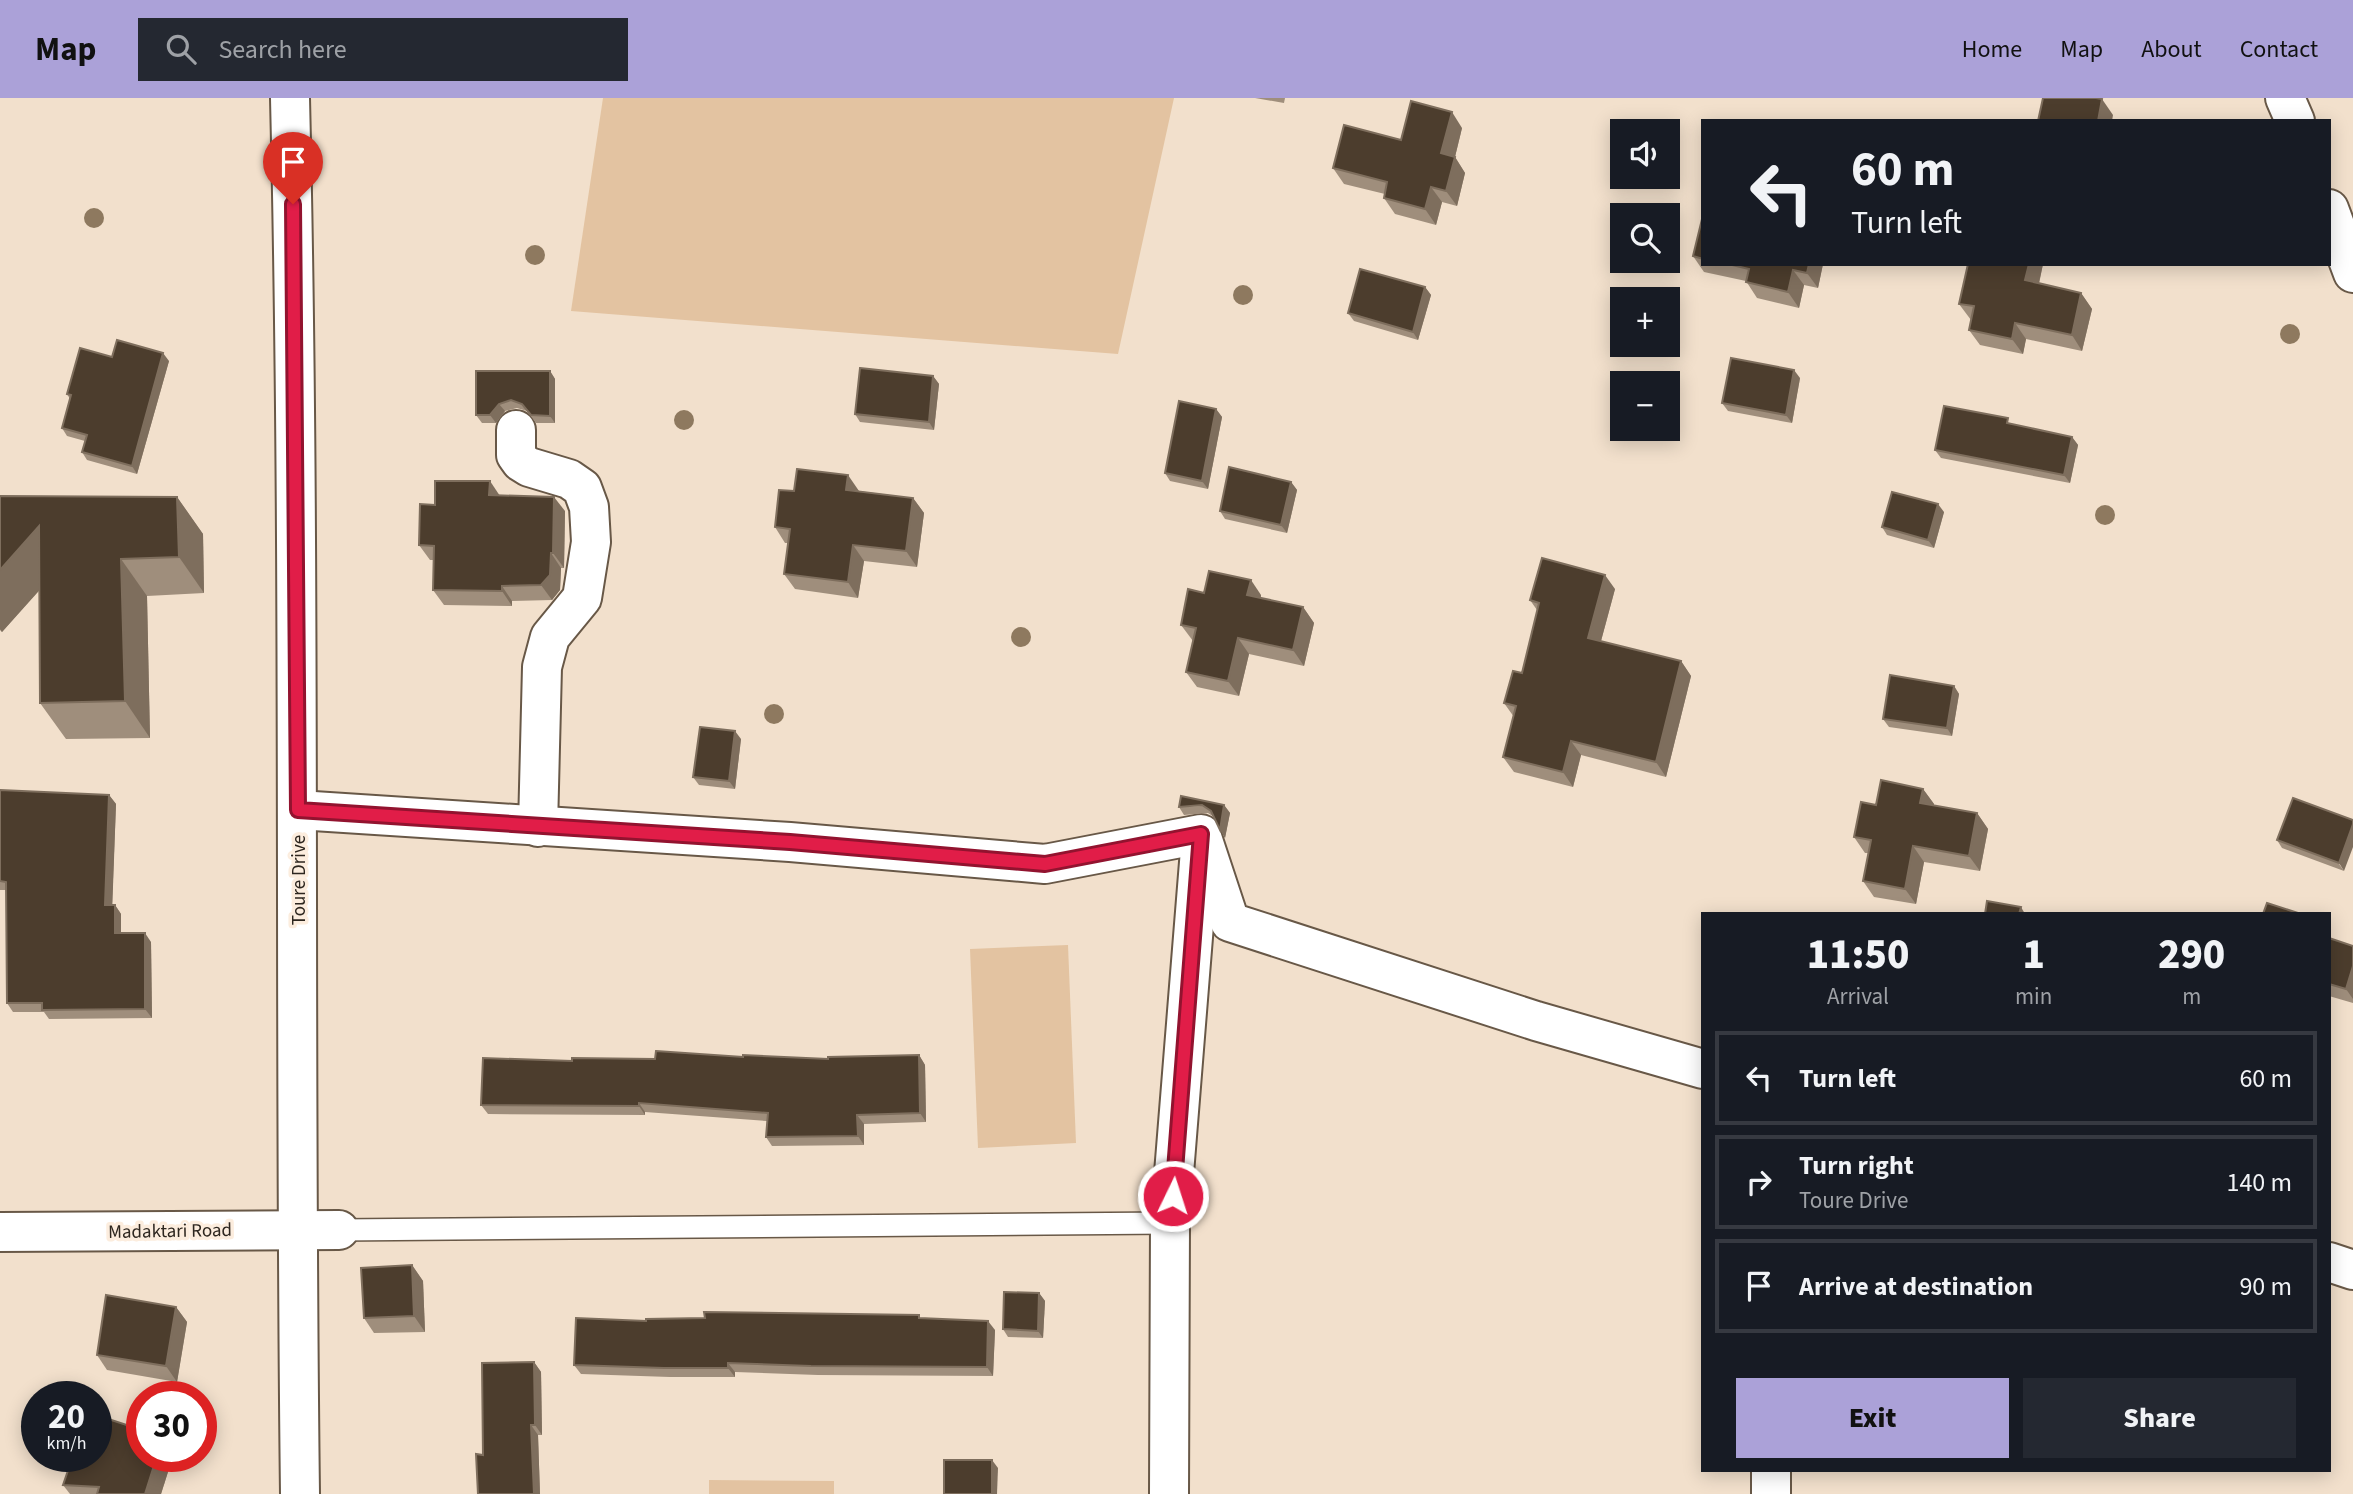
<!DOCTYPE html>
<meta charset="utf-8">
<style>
:root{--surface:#171b24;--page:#242831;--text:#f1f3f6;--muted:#9ea1a6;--line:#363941;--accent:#aba1d8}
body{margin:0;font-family:"Source Sans 3",sans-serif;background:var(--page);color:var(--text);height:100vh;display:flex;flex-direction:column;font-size:26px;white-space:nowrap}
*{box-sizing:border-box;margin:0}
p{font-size:23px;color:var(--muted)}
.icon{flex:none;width:38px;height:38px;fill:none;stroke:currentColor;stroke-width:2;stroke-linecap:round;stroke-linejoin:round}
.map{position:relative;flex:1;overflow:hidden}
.drawer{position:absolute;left:1701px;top:814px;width:630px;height:560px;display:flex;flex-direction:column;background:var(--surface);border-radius:0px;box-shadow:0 4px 18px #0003}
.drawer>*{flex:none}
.top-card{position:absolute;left:1701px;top:21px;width:630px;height:147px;border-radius:0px;box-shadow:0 4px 18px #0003;background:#171b24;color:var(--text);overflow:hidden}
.fabs{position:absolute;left:1610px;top:21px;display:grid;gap:14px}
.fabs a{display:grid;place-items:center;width:70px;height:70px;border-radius:0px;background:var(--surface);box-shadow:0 4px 18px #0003;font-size:35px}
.speed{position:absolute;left:21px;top:1283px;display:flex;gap:14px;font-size:35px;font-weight:700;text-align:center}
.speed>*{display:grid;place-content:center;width:91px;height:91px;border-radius:50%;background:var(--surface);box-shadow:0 4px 18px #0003;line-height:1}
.speed small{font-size:18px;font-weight:400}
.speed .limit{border:10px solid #d22;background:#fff;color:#111}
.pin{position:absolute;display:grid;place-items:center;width:60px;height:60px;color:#fff;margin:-72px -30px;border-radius:50% 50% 50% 0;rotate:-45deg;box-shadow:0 0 7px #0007}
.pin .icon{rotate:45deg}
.me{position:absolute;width:77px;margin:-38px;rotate:4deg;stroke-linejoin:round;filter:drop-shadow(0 0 5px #0008)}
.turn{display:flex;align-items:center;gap:24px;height:147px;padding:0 35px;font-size:32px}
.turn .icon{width:91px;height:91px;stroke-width:2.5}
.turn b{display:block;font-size:49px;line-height:60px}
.eta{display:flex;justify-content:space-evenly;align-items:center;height:119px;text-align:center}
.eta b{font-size:42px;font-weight:800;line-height:49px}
.action{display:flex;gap:14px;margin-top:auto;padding:14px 35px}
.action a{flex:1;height:80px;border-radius:0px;background:var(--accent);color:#111;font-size:28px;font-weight:800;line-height:80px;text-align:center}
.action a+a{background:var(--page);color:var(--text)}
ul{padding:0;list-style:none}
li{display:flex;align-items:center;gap:21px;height:94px;margin:0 14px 10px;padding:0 21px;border:4px solid var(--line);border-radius:0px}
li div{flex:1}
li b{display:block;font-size:26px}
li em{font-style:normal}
header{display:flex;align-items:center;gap:42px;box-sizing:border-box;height:98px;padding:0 35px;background:var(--accent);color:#111}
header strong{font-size:33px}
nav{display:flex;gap:38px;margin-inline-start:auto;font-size:24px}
.search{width:490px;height:63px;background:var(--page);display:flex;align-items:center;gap:18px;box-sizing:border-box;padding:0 24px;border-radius:0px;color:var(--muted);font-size:26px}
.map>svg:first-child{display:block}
.green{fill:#e3c3a1}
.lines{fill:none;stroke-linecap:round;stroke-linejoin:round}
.lane-casing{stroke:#685847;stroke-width:24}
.street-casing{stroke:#685847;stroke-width:42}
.secondary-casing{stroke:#685847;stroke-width:42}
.lane{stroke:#fff;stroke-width:21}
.street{stroke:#fff;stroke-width:38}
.secondary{stroke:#fff;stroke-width:38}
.tree{fill:#8e795f}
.wall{fill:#9f8e7c}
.shaded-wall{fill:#7e6e5d}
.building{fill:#4c3d2d;stroke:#7e6e5d;stroke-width:2}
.route-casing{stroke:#92132f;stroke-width:18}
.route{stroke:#e11d48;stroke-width:12}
.labels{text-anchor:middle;stroke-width:7;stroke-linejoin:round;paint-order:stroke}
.street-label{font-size:19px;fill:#2d261f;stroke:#fcedde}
</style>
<header>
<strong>Map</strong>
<div class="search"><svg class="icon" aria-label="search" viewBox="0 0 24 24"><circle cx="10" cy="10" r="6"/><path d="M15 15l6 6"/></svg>Search here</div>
<nav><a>Home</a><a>Map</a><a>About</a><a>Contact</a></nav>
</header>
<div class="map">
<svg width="2353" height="1396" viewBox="0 0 2353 1396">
<rect width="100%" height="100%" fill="#f2e0cc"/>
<g class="green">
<polygon points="603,0 1174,0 1118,256 571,213"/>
<polygon points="1068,847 1076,1045 978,1050 970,851"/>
<polygon points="709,1382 834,1383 834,1396 709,1396"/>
</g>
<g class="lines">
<defs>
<polyline id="lane" points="339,1132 1170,1125"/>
<g id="street">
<polyline points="2285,0 2295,23"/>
<polyline points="2329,111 2353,175"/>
<polyline points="516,332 516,357 521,364 529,369 569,381 582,390 589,409 591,444 582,500 550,539 542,569 538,729"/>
<polyline points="298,712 790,744 1045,766 1201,736 1230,824 1536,923 1703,971"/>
<polyline points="0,1134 339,1132"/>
<polyline points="2329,1164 2353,1172"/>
<polyline points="1771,1372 1771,1396"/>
<polyline points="1169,1396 1170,1125 1200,752"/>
</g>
<path id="secondary" d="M 290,0 C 301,465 294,931 300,1396"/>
</defs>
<use href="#lane" class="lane-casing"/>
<use href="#street" class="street-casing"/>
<use href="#secondary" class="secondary-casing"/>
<use href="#lane" class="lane"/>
<use href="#street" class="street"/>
<use href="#secondary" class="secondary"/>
</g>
<g class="tree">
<circle cx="94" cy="120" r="10"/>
<circle cx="535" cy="157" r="10"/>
<circle cx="1243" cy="197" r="10"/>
<circle cx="2290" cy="236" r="10"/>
<circle cx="684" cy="322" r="10"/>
<circle cx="2105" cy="417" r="10"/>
<circle cx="1021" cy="539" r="10"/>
<circle cx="774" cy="616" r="10"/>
</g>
<g class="wall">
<polygon points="1255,0 1285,0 1284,5"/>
<polygon points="1462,30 1455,59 1465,75 1457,108 1442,104 1436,127 1395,116 1384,100 1385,96 1344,86 1333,70 1401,42"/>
<polygon points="1703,117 1703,166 1823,166 1818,190 1804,187 1799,210 1757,200 1746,183 1704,174 1693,158"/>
<polygon points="1968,166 2043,166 2039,186 2081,195 2092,211 2082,253 2026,241 2023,256 1980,247 1969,232 1971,222 1959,206"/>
<polygon points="1425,189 1431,197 1418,242 1354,223 1348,215"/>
<polygon points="112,259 169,263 137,376 87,362 82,354 85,343 67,338 62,330 70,301 67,296"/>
<polygon points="550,273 555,281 555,325 536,325 527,313 517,310 505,313 496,325 482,325 476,317"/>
<polygon points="933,278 939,286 934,332 860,324 855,316"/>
<polygon points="1800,280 1792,325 1728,313 1722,305"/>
<polygon points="1216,311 1222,319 1208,391 1170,383 1165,375"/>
<polygon points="2012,326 2072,339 2078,347 2070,385 1941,360 1935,352"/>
<polygon points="1291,384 1297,392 1287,435 1225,421 1220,413"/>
<polygon points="794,393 859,393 913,400 924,415 917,469 864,463 858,500 795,491 784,476 788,445 785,445 775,429"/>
<polygon points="0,398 177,399 203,436 204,495 147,498 150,640 66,641 40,605 39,492 2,534 0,532"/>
<polygon points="500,398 565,413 564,470 561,470 560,492 552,502 512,503 512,508 444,507 433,492 434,462 430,462 419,447 435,407"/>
<polygon points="1944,414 1934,450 1887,437 1882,429"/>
<polygon points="1615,491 1601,543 1681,563 1691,578 1666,679 1581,657 1573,689 1514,674 1503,659 1514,619 1504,605 1522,575 1537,512 1530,502"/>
<polygon points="1204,495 1261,497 1261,500 1303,509 1314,525 1304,568 1249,556 1239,598 1197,589 1186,574 1193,543 1181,527"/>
<polygon points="1954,588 1959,596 1952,638 1889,629 1883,621"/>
<polygon points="741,641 735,691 699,687 693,679"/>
<polygon points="1923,691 1934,706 1934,708 1977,715 1988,731 1980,773 1924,764 1916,806 1874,799 1863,783 1868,755 1865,755 1854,739 1876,707"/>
<polygon points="0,692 109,697 116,706 112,807 115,807 121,816 121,835 151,844 152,920 49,921 44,914 13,914 7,905 6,792 0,792"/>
<polygon points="2293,700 2344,773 2282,750 2277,742"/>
<polygon points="1224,707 1230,715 1225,740 1214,719 1208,715 1184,717 1179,709"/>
<polygon points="2329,840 2353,848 2353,905 2329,898"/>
<polygon points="919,957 925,967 926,1024 864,1026 864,1047 772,1048 766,1039 767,1023 645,1014 645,1017 488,1016 481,1007 572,963 743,959 828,961"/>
<polygon points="412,1167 423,1183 425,1234 374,1235 364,1220"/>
<polygon points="1039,1195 1045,1203 1043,1240 1008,1239 1003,1231"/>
<polygon points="176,1209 187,1224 177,1284 107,1272 97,1257"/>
<polygon points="921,1220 995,1232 993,1278 818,1277 735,1274 735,1279 670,1279 581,1276 574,1267 646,1223"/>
<polygon points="534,1264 541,1274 542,1337 538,1337 540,1396 483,1357"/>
<polygon points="173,1358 161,1396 70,1396 63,1387"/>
</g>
<g class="shaded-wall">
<polygon points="2102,1 2113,17 2112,23 2098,23"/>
<polygon points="1452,14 1462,30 1452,71 1441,55"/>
<polygon points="1455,59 1465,75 1457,108 1446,93"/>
<polygon points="1431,89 1442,104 1436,127 1425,111"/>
<polygon points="1809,166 1823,166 1818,190 1807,175"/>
<polygon points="2029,166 2043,166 2036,198 2025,182"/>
<polygon points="1793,172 1804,187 1799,210 1788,194"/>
<polygon points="1425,189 1431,197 1418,242 1413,234"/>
<polygon points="2081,195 2092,211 2082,253 2072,237"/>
<polygon points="2015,225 2026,241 2023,256 2012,241"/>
<polygon points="163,255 169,263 137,376 132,368"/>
<polygon points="1794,272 1800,280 1792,325 1786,317"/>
<polygon points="550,273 555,281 555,325 550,318"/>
<polygon points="933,278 939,286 934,332 929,324"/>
<polygon points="499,306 505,313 496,325 490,317"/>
<polygon points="1216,311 1222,319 1208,391 1202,383"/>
<polygon points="2072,339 2078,347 2070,385 2064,377"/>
<polygon points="848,377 859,393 846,392"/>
<polygon points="490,383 500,398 489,397"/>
<polygon points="1291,384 1297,392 1287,435 1281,427"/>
<polygon points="177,399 203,436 204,495 179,459"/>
<polygon points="554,399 565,413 564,470 553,455"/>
<polygon points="913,400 924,415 917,469 906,453"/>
<polygon points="1938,406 1944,414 1934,450 1928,442"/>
<polygon points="39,428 64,465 2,534 0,531 0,472"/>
<polygon points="853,447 864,463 858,500 848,484"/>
<polygon points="551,455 561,470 560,492 552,502 541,487"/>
<polygon points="121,461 147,498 150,640 125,603"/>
<polygon points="1605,477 1615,491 1598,554 1588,540"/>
<polygon points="1251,482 1261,497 1258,513 1247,497"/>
<polygon points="502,488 512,503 512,508 502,493"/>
<polygon points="1303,509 1314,525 1304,568 1293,552"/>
<polygon points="1238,540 1249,556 1239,598 1228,583"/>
<polygon points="1681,563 1691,578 1666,679 1656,664"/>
<polygon points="1954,588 1959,596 1952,638 1947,630"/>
<polygon points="735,633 741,641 735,691 729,683"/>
<polygon points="1571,643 1581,657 1573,689 1563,674"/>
<polygon points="1923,691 1934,706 1931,721 1920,705"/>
<polygon points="109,697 116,706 112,816 105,807"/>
<polygon points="1224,707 1230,715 1225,740 1220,732"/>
<polygon points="1977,715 1988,731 1980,773 1969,758"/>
<polygon points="2353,726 2353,749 2344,773 2339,765"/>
<polygon points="1913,748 1924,764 1916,806 1905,791"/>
<polygon points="115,807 121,816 121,844 115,835"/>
<polygon points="2021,809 2025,816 2019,816"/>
<polygon points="145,835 151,844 152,920 145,911"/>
<polygon points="2353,868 2353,901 2346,891"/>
<polygon points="919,957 925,967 926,1024 920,1015"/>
<polygon points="639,1005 645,1014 645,1017 639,1008"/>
<polygon points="857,1017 864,1026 864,1047 858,1038"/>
<polygon points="412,1167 423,1183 425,1234 414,1218"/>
<polygon points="1039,1195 1045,1203 1043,1240 1038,1233"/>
<polygon points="176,1209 187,1224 177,1284 166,1268"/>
<polygon points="988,1223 995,1232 993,1278 987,1269"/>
<polygon points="534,1264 541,1274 542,1337 535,1327"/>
<polygon points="728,1265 735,1274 735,1279 728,1270"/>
<polygon points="531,1327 538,1337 540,1396 534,1396"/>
<polygon points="157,1358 173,1358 161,1396 145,1396"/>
<polygon points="992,1362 998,1370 997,1396 992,1396"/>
</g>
<g class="building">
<polygon points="2043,0 2096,0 2102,1 2098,23 2038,23"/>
<polygon points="1411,3 1452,14 1441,55 1455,59 1446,93 1431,89 1425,111 1384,100 1387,84 1333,70 1344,27 1401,42"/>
<polygon points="1703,117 1703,161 1693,158"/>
<polygon points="1728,166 1809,166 1807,175 1793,172 1788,194 1746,184 1749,171"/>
<polygon points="1968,166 2029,166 2025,182 2081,195 2072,237 2015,225 2012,241 1969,232 1974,208 1959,206"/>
<polygon points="1360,171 1425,189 1413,234 1348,215"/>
<polygon points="117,242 163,255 132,368 82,354 87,337 62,330 71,297 67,296 80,250 112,259"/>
<polygon points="1731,260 1794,272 1786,317 1722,305"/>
<polygon points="860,270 933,278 929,324 855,316"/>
<polygon points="476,273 550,273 550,318 531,317 522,306 511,302 499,306 490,317 476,317"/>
<polygon points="1179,303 1216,311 1202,383 1165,375"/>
<polygon points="1944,308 2008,320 2007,325 2072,339 2064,377 1935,352"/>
<polygon points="1229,369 1291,384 1281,427 1220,413"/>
<polygon points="797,371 848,377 846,392 913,400 906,453 853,447 848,484 784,476 790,431 775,429 779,392 794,393"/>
<polygon points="435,383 490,383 489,397 554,399 553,455 551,455 550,477 541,487 502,488 502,493 433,492 434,448 419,447 420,406 435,407"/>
<polygon points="1892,394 1938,406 1928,442 1882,429"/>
<polygon points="0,398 177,399 179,459 121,461 125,603 40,605 39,428 0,472"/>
<polygon points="1542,460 1605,477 1588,540 1681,563 1656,664 1571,643 1563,674 1503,659 1516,608 1504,605 1513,573 1522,575 1539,505 1530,502"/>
<polygon points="1209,473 1251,482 1247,497 1303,509 1293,552 1238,540 1228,583 1186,574 1196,530 1181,527 1188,491 1204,495"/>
<polygon points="1890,577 1954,588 1947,630 1883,621"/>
<polygon points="700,629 735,633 729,683 693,679"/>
<polygon points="1881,682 1923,691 1920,705 1977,715 1969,758 1913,748 1905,791 1863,783 1871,742 1854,739 1861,704 1876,707"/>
<polygon points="0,692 109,697 105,807 115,807 115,835 145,835 145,911 42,912 42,905 7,905 6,784 0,783"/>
<polygon points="1181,698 1224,707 1220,732 1211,713 1202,707 1179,709"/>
<polygon points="2293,700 2353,722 2353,726 2339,765 2277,742"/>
<polygon points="1987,803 2021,809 2019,816 1985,816"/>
<polygon points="2267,805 2301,816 2263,816"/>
<polygon points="2329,840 2353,848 2353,868 2346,891 2329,886"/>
<polygon points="656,953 743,959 743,957 828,961 828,959 919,957 920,1015 857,1017 858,1038 766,1039 768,1015 639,1005 639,1008 481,1007 483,960 572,963 572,960 655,961"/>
<polygon points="412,1167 414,1218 364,1220 361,1170"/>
<polygon points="1004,1194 1039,1195 1038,1233 1003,1231"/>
<polygon points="106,1197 176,1209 166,1268 97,1257"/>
<polygon points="704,1214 919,1217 919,1220 988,1223 987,1269 811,1268 728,1265 728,1270 664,1270 574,1267 576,1220 646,1223 646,1221 705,1220"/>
<polygon points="534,1264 535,1327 531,1327 534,1396 478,1396 476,1356 483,1357 482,1265"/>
<polygon points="96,1317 142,1332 142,1358 157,1358 145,1396 97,1396 99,1389 63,1387 73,1358 96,1358"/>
<rect x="944" y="1362" width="48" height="34"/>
</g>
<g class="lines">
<defs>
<polyline id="route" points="293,106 298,712 790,744 1045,766 1201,736 1173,1098"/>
</defs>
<use href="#route" class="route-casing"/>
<use href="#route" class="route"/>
</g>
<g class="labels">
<g class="street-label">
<text transform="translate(298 782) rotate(-90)" y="7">Toure Drive</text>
<text transform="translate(170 1132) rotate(-1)" y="7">Madaktari Road</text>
</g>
</g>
</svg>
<div class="fabs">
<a><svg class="icon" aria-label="sound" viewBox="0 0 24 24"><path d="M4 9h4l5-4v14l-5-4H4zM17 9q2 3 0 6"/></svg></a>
<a><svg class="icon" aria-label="search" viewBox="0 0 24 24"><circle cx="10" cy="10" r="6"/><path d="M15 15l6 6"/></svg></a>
<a>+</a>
<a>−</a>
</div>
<div class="speed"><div>20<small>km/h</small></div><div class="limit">30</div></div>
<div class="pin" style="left:293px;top:106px;background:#d93025"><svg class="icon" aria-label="arrive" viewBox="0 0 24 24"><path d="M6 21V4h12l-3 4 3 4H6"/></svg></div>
<svg class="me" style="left:1173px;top:1098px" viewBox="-20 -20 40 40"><circle r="17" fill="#e11d48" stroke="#fff" stroke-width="3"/><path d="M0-11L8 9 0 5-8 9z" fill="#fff"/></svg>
<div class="top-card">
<div class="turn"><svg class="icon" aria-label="left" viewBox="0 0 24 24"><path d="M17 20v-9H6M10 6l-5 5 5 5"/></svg><div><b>60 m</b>Turn left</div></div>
</div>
<section class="drawer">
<div class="eta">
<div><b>11:50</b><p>Arrival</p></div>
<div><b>1</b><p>min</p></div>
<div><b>290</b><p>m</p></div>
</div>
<ul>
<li><svg class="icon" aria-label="left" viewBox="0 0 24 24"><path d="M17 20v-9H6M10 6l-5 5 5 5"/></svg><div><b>Turn left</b></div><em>60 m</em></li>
<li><svg class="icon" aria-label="right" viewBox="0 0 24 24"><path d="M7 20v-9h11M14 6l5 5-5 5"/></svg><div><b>Turn right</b><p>Toure Drive</p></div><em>140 m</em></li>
<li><svg class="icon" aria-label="arrive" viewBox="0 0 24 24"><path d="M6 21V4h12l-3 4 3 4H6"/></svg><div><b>Arrive at destination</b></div><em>90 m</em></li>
</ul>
<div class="action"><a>Exit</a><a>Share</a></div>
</section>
</div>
